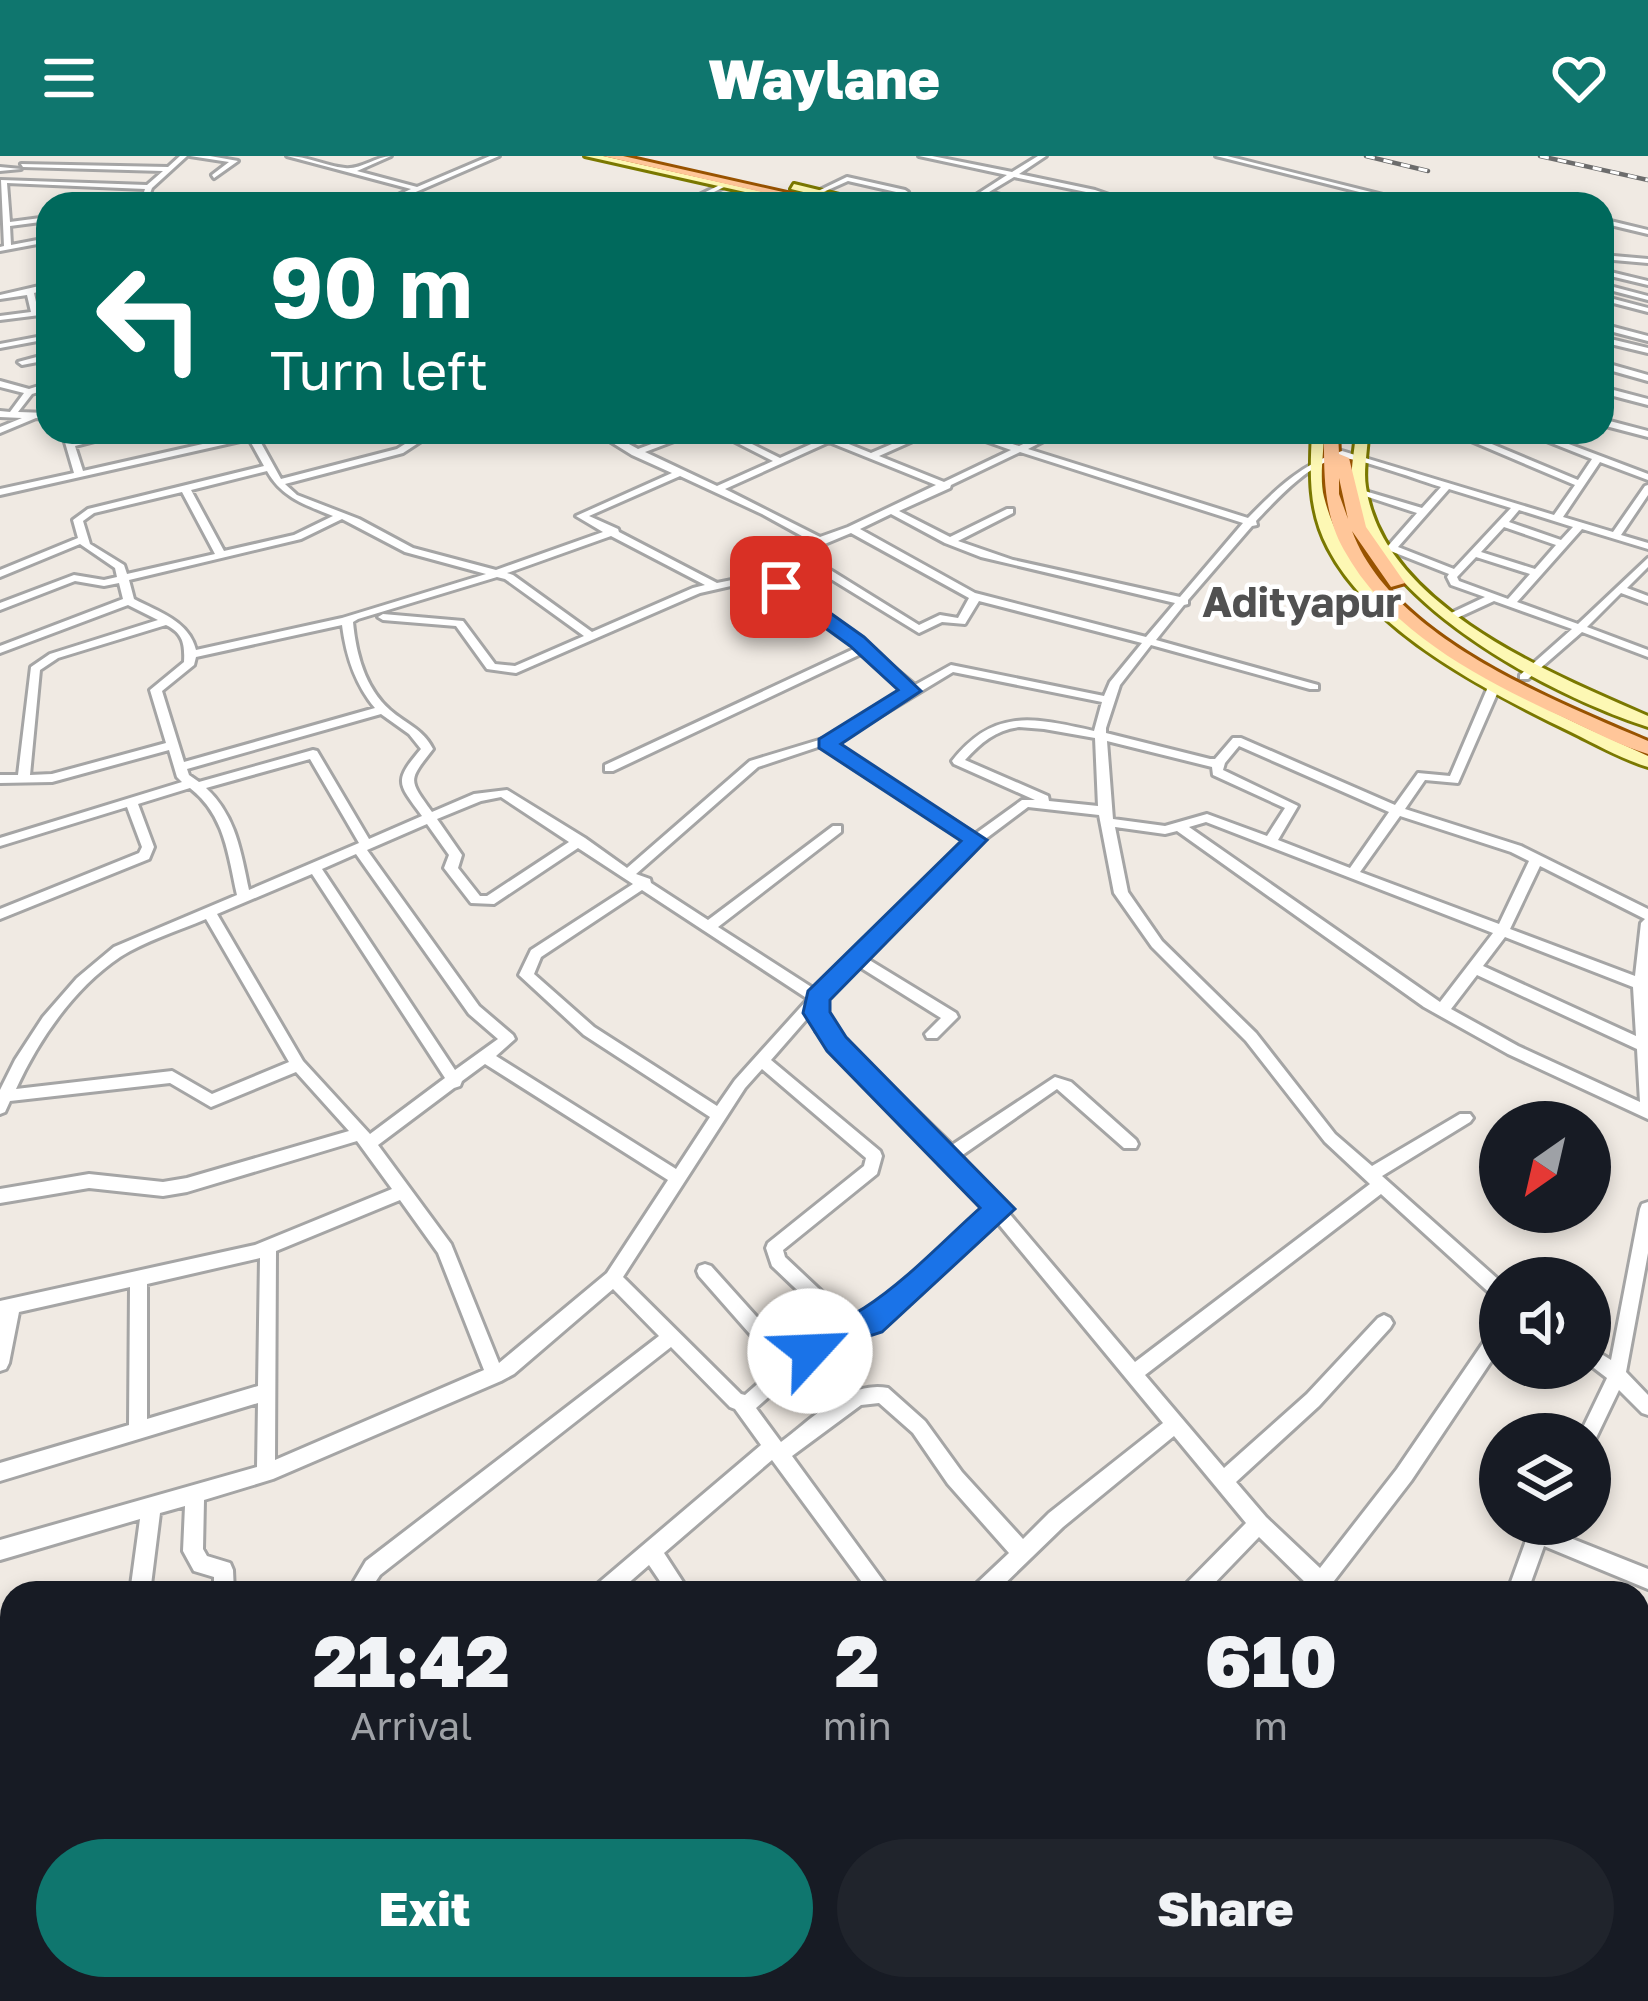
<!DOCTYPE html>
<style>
:root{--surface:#171b24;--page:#20242c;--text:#f1f3f6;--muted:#9ea1a6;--accent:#0f766e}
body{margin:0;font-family:"Golos Text",sans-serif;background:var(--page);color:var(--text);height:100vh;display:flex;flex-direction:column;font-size:45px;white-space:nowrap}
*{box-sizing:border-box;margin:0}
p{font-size:39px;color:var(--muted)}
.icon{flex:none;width:66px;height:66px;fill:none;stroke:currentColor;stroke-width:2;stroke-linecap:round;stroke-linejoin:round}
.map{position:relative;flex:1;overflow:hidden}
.details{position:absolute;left:0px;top:1425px;width:1650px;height:420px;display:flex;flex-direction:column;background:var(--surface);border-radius:36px 36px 0 0;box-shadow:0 6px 18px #0003}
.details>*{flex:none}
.banner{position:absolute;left:36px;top:36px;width:1578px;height:252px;border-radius:36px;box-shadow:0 6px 18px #0003;background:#00695c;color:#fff;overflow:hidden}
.needle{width:78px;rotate:214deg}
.fabs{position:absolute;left:1479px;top:945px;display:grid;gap:24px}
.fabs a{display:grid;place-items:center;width:132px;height:132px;border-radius:50%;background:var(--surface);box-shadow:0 6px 18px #0003;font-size:60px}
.pin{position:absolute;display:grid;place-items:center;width:102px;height:102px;color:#fff;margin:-51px;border-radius:24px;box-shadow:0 6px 18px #0006}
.me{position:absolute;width:132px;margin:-66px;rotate:65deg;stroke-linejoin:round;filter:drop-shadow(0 0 9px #0008)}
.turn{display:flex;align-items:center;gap:42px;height:252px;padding:0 36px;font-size:54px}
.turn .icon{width:156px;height:156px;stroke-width:2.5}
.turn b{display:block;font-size:84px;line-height:102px}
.eta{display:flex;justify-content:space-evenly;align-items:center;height:204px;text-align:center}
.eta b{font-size:72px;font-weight:800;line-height:84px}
.cta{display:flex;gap:24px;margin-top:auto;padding:24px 36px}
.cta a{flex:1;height:138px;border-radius:72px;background:var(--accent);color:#fff;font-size:48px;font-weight:800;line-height:138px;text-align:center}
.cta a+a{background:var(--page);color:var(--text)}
header{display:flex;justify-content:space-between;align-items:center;height:156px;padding:0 36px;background:var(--accent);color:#fff;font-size:54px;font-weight:800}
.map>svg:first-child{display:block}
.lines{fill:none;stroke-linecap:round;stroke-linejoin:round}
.street-casing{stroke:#a5a5a5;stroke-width:6}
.secondary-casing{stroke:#7a7800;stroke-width:6}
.primary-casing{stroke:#985300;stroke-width:6}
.street{fill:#fff;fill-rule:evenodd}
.secondary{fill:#fdf8b4;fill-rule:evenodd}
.primary{fill:#ffc699;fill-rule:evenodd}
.rail-casing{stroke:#6c6c6c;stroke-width:4.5}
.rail{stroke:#fff;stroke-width:3;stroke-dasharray:9;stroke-linecap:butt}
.route{fill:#1a73e8;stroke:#114b97;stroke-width:3}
.labels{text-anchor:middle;stroke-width:9;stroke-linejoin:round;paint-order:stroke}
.far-district-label{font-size:42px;font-weight:bold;fill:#515151;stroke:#fff}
</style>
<header><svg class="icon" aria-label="menu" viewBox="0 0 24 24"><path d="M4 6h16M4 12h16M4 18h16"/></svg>Waylane<svg class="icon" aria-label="heart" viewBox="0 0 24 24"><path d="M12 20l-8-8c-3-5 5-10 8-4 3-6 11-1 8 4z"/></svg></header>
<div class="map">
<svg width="1648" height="1845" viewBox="0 0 1648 1845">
<rect width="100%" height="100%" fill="#f0eae3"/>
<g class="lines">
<defs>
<g id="street">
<polygon points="180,0 187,0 152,32 146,48 140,48 145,33 7,27 10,66 48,61 48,65 10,70 11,89 48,82 48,86 0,95 0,91 4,90 1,24 147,29 163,15 23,11 21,8 168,11"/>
<polygon points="190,0 210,0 238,5 214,22 212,19 229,6"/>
<path d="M 287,0 C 307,0 325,10 345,12 C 360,14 375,1 391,0 L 357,15 L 417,31 L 490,0 L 499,0 L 388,48 L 379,48 L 411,33 Z"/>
<polygon points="919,0 932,0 1012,16 1038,0 1046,0 1019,18 1095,34 1135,48 1125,48 1091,37 1014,21 989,36 1035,48 1023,48 985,39 970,48 962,48 1007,19"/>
<polygon points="1216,0 1227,0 1419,48 1407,48"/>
<polygon points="0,11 21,13 0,15"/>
<polygon points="847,21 905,34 908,36 905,38 848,25 821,37 816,36"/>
<polygon points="724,27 726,30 690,48 681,48"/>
<polygon points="1602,63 1648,74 1648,78 1602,67"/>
<polygon points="1602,99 1648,103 1648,107 1602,103"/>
<polygon points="1602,114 1648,125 1648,129 1602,118"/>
<polygon points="48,128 48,133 34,137 38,155 48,154 48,158 0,164 0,160 31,156 27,139 0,143 0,139"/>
<polygon points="1602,128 1648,140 1648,144 1602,132"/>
<polygon points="1602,140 1648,152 1648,156 1602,144"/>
<polygon points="1602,168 1648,180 1648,185 1602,173"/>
<polygon points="48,179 48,183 0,192 0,188"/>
<polygon points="1602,181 1648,192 1648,197 1602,186"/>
<polygon points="48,198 48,204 22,209 18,206"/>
<polygon points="1602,206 1648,219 1648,225 1602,212"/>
<polygon points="0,225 29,233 48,227 48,233 32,238 18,256 48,257 48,263 36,262 0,277 0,271 22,262 0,261 0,255 10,256 24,237 0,231"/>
<polygon points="1602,231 1648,243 1648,249 1602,237"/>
<polygon points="1602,263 1648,275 1648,281 1602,269"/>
<path d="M 62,276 L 72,276 L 74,284 L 112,276 L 129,276 L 75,290 L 83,315 L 247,278 L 245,276 L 255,276 L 281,323 L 397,293 L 424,276 L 435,276 L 403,297 L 285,328 L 297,339 L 359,363 L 413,392 L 496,414 L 603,376 L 576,360 L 672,317 L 632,299 L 595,276 L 607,276 L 638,293 L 684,276 L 698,276 L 645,296 L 717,330 L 773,305 L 716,276 L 728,276 L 780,302 L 829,280 L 871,297 L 920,276 L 933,276 L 879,300 L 944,326 L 1011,294 L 960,276 L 974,276 L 1019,290 L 1049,276 L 1061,276 L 1028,293 L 1248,362 C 1276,333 1303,307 1342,295 L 1554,359 L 1575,329 L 1450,276 L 1463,276 L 1578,324 L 1592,303 L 1524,276 L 1537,276 L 1648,318 L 1648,324 L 1600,306 L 1563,361 L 1613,376 L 1645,330 L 1648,329 L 1648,339 L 1621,379 L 1648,387 L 1648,393 L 1582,373 L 1517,446 L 1578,468 L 1648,402 L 1648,411 L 1627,432 L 1648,440 L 1648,447 L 1621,437 L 1587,471 L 1648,494 L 1648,501 L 1582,476 L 1528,523 L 1520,523 L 1520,519 L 1572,473 L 1494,445 L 1457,462 L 1449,462 L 1449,458 L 1485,441 L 1451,429 L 1447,421 L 1449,418 L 1388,394 L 1388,390 L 1417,357 L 1353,336 L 1358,333 L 1422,352 L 1441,331 C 1422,325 1354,300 1340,302 C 1311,305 1275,345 1256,365 L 1257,369 L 1252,370 L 1188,444 L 1188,448 L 1184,449 L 1156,484 L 1318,529 L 1318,533 L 1310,533 L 1151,489 L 1120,529 L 1106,572 L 1106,577 L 1210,603 L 1215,603 L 1233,582 L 1241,582 L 1395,649 L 1418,617 L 1450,620 L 1488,531 L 1490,529 L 1498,529 L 1500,531 L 1458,627 L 1425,624 L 1405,653 L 1521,690 L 1648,753 L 1648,963 L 1508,898 L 1424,851 L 1177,675 L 1165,678 L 1115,671 L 1128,736 L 1162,785 L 1256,877 L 1335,978 L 1372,1010 L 1460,958 L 1470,958 L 1473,962 L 1470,966 L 1382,1020 L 1500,1125 L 1500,1143 L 1494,1141 L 1381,1038 L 1145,1219 L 1224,1312 L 1307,1238 L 1378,1162 L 1384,1159 L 1390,1162 L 1393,1167 L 1390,1172 L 1319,1250 L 1236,1326 L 1266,1361 L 1320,1412 L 1397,1313 L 1494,1171 L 1500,1169 L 1500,1192 L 1411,1325 L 1334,1425 L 1342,1437 L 1318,1437 L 1313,1434 L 1259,1381 L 1205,1437 L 1181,1437 L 1184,1430 L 1246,1367 L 1174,1280 L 1063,1371 L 995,1437 L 971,1437 L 974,1430 L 1009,1397 L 948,1328 L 913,1277 L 879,1247 L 861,1249 L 792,1300 L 892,1437 L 870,1437 L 772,1304 L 664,1397 L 690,1437 L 668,1437 L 649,1409 L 617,1437 L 592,1437 L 595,1430 L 761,1289 L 735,1253 L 730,1251 L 671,1191 L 380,1419 L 368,1437 L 347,1437 L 366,1405 L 659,1180 L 613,1133 L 514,1218 L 501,1225 L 273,1323 L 204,1344 L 203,1393 L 207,1400 L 230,1407 L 233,1414 L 234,1437 L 214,1437 L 214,1421 L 194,1415 L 183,1395 L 185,1350 L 160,1357 L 150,1437 L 130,1437 L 140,1363 L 0,1404 L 0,1384 L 257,1311 L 258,1247 L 0,1325 L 0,1307 L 129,1269 L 130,1131 L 19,1156 L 9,1207 L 6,1213 L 0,1215 L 0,1145 L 255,1089 L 392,1033 L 357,985 L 187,1036 L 163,1040 L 89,1032 L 0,1047 L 0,1033 L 89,1018 L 163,1026 L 187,1022 L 349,975 L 296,916 L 211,951 L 170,927 L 10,945 L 5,956 L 0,958 L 0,934 L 15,904 L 43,861 L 77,822 L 114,791 L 237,739 C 228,699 225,659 190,632 L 138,648 L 154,691 L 149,703 L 0,763 L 0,753 L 139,697 L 142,691 L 127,651 L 0,690 L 0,682 L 182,626 L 177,621 L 169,594 L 52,626 L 0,627 L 0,619 L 18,619 L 31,511 L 50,498 L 158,464 L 128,449 L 0,497 L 0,490 L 123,443 L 119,427 L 104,430 L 75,425 L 0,454 L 0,447 L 74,419 L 104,424 L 117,421 L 115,412 L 80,388 L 0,421 L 0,414 L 78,382 L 73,364 L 88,353 L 264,310 L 249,283 L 0,339 L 0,333 L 74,317 ZM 829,286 L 936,329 L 848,371 L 820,381 L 725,333 ZM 1020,296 L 1243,367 L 1180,441 L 1013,404 L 958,385 L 1013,357 L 1013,353 L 1007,353 L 950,381 L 899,355 L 950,332 L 951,329 ZM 267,315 C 282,342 306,349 333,360 L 294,379 L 224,395 L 191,334 ZM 680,320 L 762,358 L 811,385 L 737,423 L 717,427 L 619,376 L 618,373 L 589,360 ZM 1449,333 L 1511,352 L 1454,413 L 1398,391 ZM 182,336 L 215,398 L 127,418 L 124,409 L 90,388 L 83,365 L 94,357 ZM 1519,354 L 1573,371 L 1561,384 L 1509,366 ZM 891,358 L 945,387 L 981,401 L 1175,447 L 1146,481 L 975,437 L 860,373 ZM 342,363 L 405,396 L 486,418 L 342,462 L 196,494 C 189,465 159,456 134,443 L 129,424 L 301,383 ZM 1504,371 L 1556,389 L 1535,413 L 1481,396 ZM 851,377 L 969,442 L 958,462 L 940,459 L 919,469 L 803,397 ZM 611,380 L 705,429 L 693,432 L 592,476 L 513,419 L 507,417 ZM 795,401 L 919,477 L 942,466 L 965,468 L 979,445 L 1142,487 L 1110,526 L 1104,540 L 951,509 L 915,529 L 836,464 L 766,416 ZM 1476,401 L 1530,418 L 1508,443 L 1459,425 L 1457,421 ZM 758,420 L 828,468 L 856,492 L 605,609 L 605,615 L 613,615 L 863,497 L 904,532 L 904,536 L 829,581 L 750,605 L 627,712 L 585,682 L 507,634 L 474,638 L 432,656 C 408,623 408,625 433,593 C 423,573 406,568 390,554 C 365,532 356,498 353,466 L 358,463 L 497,421 L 505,423 L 584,480 L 515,510 L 495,508 L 463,465 L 383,458 L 378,461 L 383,464 L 456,470 L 487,513 L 516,517 L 700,437 L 744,427 ZM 166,469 C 183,477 185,488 184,506 L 150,534 L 166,587 L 52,618 L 30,619 L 40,514 L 58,502 ZM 342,469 C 346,500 355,528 375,552 L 184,606 L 162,535 L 194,509 L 196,501 ZM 953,516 L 1102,546 L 1094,575 C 1035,562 994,551 952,605 L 954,608 L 1035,644 L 1022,644 L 975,678 L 834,588 ZM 381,558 L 409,578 L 421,593 C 393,626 398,627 422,660 L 369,683 L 317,595 L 313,594 L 199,626 L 189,619 L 187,613 ZM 1019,571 L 1044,573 L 1095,582 L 1098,650 L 1049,645 L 1048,640 L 965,604 C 981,586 996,574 1019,571 ZM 1107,585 L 1212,611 L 1213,619 L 1285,652 L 1267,680 L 1207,658 L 1165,670 L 1113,663 ZM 821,590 L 967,685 L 816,834 L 718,771 L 841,676 L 841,670 L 833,670 L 708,764 L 651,727 L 650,723 L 636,718 L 758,611 ZM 1239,590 L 1389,656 L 1350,712 L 1278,684 L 1298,650 L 1223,614 L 1225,607 ZM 310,603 L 359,687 L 249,734 C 241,696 236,660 206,632 ZM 501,641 L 569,686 L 487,740 L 480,740 L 458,712 L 462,699 L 437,663 L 481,645 ZM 1028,651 L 1099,659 L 1114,737 L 1152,791 L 1246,885 L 1325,986 L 1370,1028 L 1135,1206 L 1007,1055 L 1006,1048 L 1000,1046 L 961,1000 L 1057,933 L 1124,992 L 1136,992 L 1138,988 L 1136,984 L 1071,926 L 1055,921 L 952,989 L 828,869 L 824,843 L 858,810 L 941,862 L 925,878 L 927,882 L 937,882 L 958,861 L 956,857 L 866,802 L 980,687 ZM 1400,660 L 1511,696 L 1529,705 L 1499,768 L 1360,716 ZM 1206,666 L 1493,777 L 1440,846 L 1189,671 ZM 427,668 L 449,699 L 444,712 L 471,747 L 494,748 L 578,692 L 633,728 L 531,794 L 519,819 L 584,879 L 710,961 L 676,1013 L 496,900 L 515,883 L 513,879 L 479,850 L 367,694 ZM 356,698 L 469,858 L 498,883 L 455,914 L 322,713 ZM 1540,710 L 1645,763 L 1641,767 L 1635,820 L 1510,773 ZM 312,718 L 445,922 L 370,978 L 303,905 L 217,758 ZM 642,734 L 808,843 L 735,924 L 717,950 L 594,871 L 534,818 L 541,801 ZM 206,763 L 289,906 L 212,938 L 172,915 L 16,933 C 39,883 74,832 120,801 C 145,785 178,775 206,763 ZM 1505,781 L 1633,831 L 1636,880 L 1483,810 ZM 1477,819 L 1637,893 L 1640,946 L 1518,890 L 1451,853 ZM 812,857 L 816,875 L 939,996 L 987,1054 L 866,1160 L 852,1164 L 785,1101 L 783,1094 L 877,1018 L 882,1000 L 880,995 L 771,904 ZM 485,908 L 668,1024 L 607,1117 L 499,1207 L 451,1088 L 378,989 L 454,932 L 460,930 L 462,925 ZM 762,913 L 866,1002 L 864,1010 L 768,1087 L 766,1092 L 772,1110 L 834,1169 L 822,1172 L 791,1199 L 711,1110 L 705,1108 L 699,1110 L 697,1115 L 699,1120 L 778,1210 L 745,1239 L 741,1238 L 623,1121 L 745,932 ZM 400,1044 L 438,1097 L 484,1214 L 275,1304 L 276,1095 ZM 997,1066 L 1163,1267 L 1049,1357 L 1023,1383 L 962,1316 L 925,1265 L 888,1232 C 848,1224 812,1263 781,1286 L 756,1252 L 833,1184 L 877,1171 ZM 260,1102 L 258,1230 L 147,1263 L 147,1128 Z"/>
<path d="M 340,276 L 375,276 C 367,281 348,281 340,276 Z"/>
<polygon points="1648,1046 1648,1097 1626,1216 1648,1239 1648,1259 1642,1257 1619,1234 1595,1284 1590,1286 1590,1278 1580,1278 1607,1222 1590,1209 1590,1191 1611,1204 1640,1053 1642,1048"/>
<polygon points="1532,1368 1552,1368 1550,1374 1648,1413 1648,1433 1544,1390 1527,1437 1507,1437"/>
<polygon points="12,1507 12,1527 0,1530 0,1510"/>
<polygon points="1638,1544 1648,1548 1648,1568 1638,1564"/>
<polygon points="1638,1696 1648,1700 1648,1723 1638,1719"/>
<polygon points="12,1704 12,1726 0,1730 0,1708"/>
<polygon points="41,1833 66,1833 72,1845 47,1845"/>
<polygon points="228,1833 252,1833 257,1845 233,1845"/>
<polygon points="339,1833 368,1833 360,1845 331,1845"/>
<polygon points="424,1833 450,1833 456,1845 430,1845"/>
<polygon points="537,1833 567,1833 559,1845 529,1845"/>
<polygon points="578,1833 603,1833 609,1845 584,1845"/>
<polygon points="801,1833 830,1833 823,1845 794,1845"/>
<polygon points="1015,1833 1041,1833 1034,1845 1008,1845"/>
<polygon points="1429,1833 1453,1833 1452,1845 1428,1845"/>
<polygon points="1541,1833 1578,1833 1585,1837 1589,1845 1552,1845 1545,1841"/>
</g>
<g id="secondary">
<polygon points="585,0 603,0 817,48 798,48"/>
<polygon points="794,28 868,46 870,48 853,48 791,33"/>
<path d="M 1312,276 L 1324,276 C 1324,296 1319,322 1324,341 C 1358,476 1533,547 1648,600 L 1648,611 C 1622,603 1597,589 1573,577 C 1490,537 1372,477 1328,392 C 1308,354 1310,317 1312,276 Z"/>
<path d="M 1356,276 L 1368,276 C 1368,293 1363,314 1366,331 C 1383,450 1552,518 1648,560 L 1648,571 C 1551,540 1367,443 1352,331 C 1350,314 1355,293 1356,276 Z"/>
</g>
<g id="primary">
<polygon points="603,0 623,0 836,48 815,48"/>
<path d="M 1324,276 L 1338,276 L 1339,298 L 1349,302 L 1366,371 L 1405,427 L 1391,431 L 1352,375 C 1392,482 1551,543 1648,585 L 1648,598 C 1622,590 1596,577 1571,565 C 1486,526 1391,479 1344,394 C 1323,357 1324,317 1324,276 ZM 1339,322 L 1348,363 L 1339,338 Z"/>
</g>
</defs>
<use href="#street" class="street-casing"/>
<use href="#secondary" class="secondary-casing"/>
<use href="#primary" class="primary-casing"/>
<use href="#street" class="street"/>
<use href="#secondary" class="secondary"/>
<use href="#primary" class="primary"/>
<defs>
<g id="rail">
<polyline points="1366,0 1428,15"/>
<polyline points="1540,0 1648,24"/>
</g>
</defs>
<use href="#rail" class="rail-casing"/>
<use href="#rail" class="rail"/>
</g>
<path class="route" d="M 774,427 L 788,427 L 864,481 L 921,535 L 841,588 L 987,684 L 830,844 L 830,856 L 846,881 L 1015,1053 L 882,1176 L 838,1190 L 810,1210 L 798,1205 L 794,1195 C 809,1162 839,1169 864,1152 C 906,1125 943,1085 980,1052 L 827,895 L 803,857 L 808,835 L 961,685 L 819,592 L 819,583 L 898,534 L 850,490 L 774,435 Z"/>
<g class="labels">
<g class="far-district-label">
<text x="1302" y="461">Adityapur</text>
</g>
</g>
</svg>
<div class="fabs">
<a><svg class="needle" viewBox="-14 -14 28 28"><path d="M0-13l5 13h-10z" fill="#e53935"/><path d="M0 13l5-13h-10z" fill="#9ea1a6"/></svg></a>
<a><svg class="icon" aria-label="sound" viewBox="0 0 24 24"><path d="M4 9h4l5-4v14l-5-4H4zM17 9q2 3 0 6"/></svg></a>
<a><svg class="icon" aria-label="layers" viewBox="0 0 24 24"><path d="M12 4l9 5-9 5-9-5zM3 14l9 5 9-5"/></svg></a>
</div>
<div class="pin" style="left:781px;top:431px;background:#d93025"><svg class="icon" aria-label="arrive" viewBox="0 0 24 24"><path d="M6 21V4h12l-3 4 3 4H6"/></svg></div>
<svg class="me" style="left:810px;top:1195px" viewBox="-20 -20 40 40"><circle r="19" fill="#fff"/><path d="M0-13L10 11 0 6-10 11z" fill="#1a73e8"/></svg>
<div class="banner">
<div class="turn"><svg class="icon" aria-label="left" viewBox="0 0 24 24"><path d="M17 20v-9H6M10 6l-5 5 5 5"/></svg><div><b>90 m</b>Turn left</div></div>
</div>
<section class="details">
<div class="eta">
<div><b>21:42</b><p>Arrival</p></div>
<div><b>2</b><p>min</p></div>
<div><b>610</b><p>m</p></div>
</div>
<div class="cta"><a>Exit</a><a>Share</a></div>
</section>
</div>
